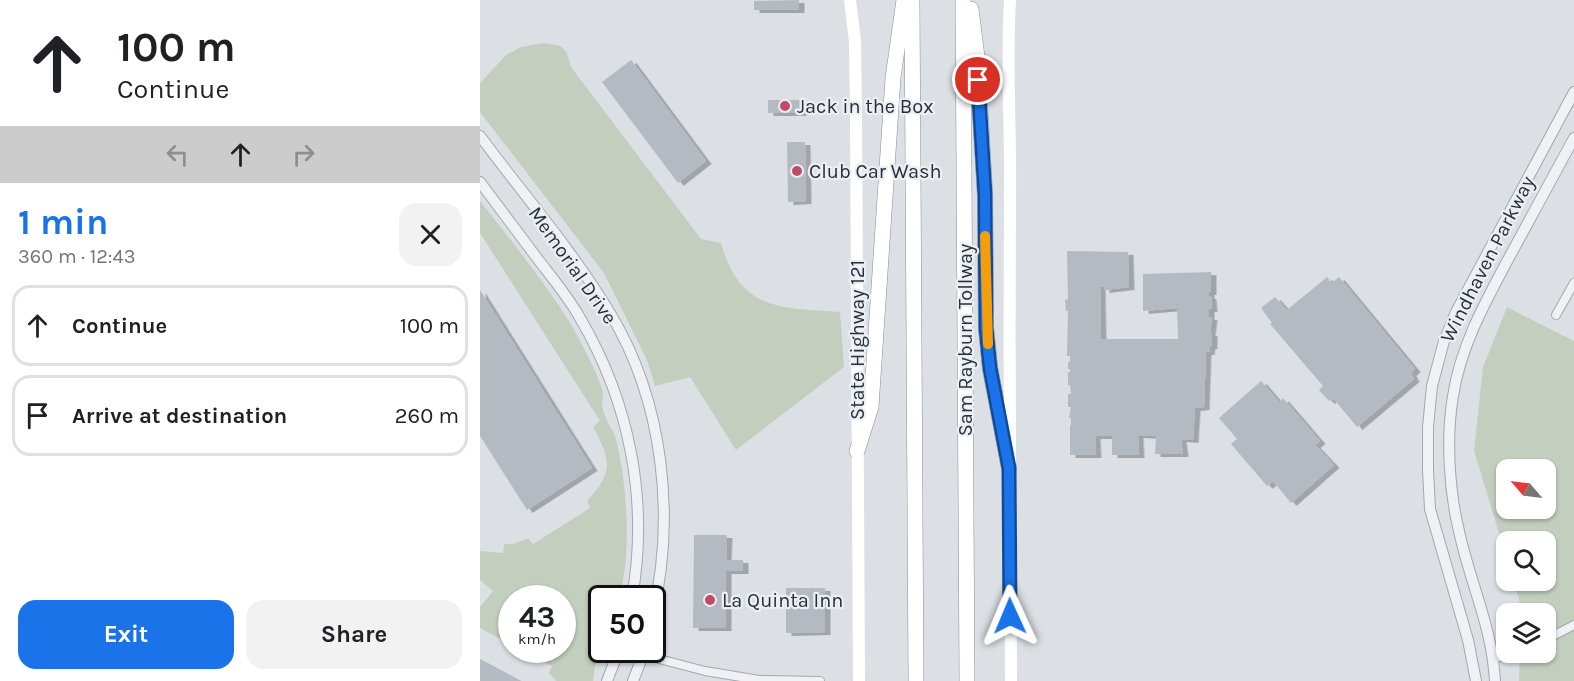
<!DOCTYPE html>
<meta charset="utf-8">
<style>
:root{--surface:#fff;--page:#f2f2f2;--text:#202124;--muted:#757577;--line:#e0e0e0;--accent:#1a73e8}
body{margin:0;font-family:Karla,sans-serif;background:var(--page);color:var(--text);height:100vh;display:flex;flex-direction:column;font-size:22px;white-space:nowrap}
*{box-sizing:border-box;margin:0}
p{font-size:20px;color:var(--muted)}
.icon{flex:none;width:33px;height:33px;fill:none;stroke:currentColor;stroke-width:2;stroke-linecap:round;stroke-linejoin:round}
.map{position:relative;flex:1;overflow:hidden}
.details{display:flex;flex-direction:column;background:var(--surface);width:480px}
.details>*{flex:none}
.guide{background:#fff;color:var(--text);overflow:hidden}
.needle{width:39px;rotate:298deg}
.buttons{position:absolute;left:1016px;top:459px;display:grid;gap:12px}
.buttons a{display:grid;place-items:center;width:60px;height:60px;border-radius:12px;background:var(--surface);box-shadow:0 2px 4px #0004;font-size:30px}
.speed{position:absolute;left:18px;top:585px;display:flex;gap:12px;font-size:30px;font-weight:700;text-align:center}
.speed>*{display:grid;place-content:center;width:78px;height:78px;border-radius:50%;background:var(--surface);box-shadow:0 2px 4px #0004;line-height:1}
.speed small{font-size:15px;font-weight:400}
.speed .limit{border:3px solid #111;border-radius:9px;background:#fff;color:#111}
.pin{position:absolute;display:grid;place-items:center;width:51px;height:51px;color:#fff;margin:-26px;border:3px solid #fff;border-radius:50%;box-shadow:0 2px 6px #0007}
.me{position:absolute;width:66px;margin:-33px;rotate:359deg;stroke-linejoin:round;filter:drop-shadow(0 0 4px #0008)}
.turn{display:flex;align-items:center;gap:21px;height:126px;padding:0 18px;font-size:27px}
.turn .icon{width:78px;height:78px;stroke-width:2.5}
.turn b{display:block;font-size:42px;line-height:51px}
.lanes{display:flex;align-items:center;height:57px;padding:0 18px;background:#0003;justify-content:center;gap:30px;direction:ltr}
.lanes .off{opacity:.35}
.round{display:grid;place-items:center;flex:none;width:63px;height:63px;border-radius:18px;background:var(--page)}
.headline{display:flex;align-items:center;justify-content:space-between;height:102px;padding:0 18px}
h1{font-size:36px;font-weight:700;line-height:45px;color:var(--accent)}
.action{display:flex;gap:12px;margin-top:auto;padding:12px 18px}
.action a{flex:1;height:69px;border-radius:18px;background:var(--accent);color:#fff;font-size:24px;font-weight:700;line-height:69px;text-align:center}
.action a+a{background:var(--page);color:var(--text)}
ul{padding:0;list-style:none}
li{display:flex;align-items:center;gap:18px;height:81px;margin:0 12px 9px;padding:0 6px;border:3px solid var(--line);border-radius:18px}
li div{flex:1}
li b{display:block;font-size:22px}
li em{font-style:normal}
main{display:flex;flex:1;min-height:0}
.map>svg:first-child{display:block}
.green{fill:#c3cebe;fill-rule:evenodd}
.building{fill:#b4bac1;filter:url(#shadow)}
.lines{fill:none;stroke-linecap:round;stroke-linejoin:round}
.minor-casing{stroke:#a2a8ae;stroke-width:10}
.tertiary-casing{stroke:#a2a8ae;stroke-width:12}
.motorway-casing{stroke:#858f9a;stroke-width:16}
.minor{stroke:#eff1f4;stroke-width:8}
.tertiary{stroke:#eff1f4;stroke-width:10}
.secondary{stroke:#fff;stroke-width:12}
.motorway{stroke:#fff;stroke-width:15}
.route-casing{stroke:#114b97;stroke-width:15}
.route{stroke:#1a73e8;stroke-width:10}
.slow{stroke:#f59e0b;stroke-width:10}
.poi-dot{fill:#c04b66;stroke:#ebeff3;stroke-width:2}
.labels{text-anchor:middle;stroke-width:4.5;stroke-linejoin:round;paint-order:stroke}
.poi-label{font-size:20px;fill:#27303a;stroke:#ebeff3;text-anchor:start}
.street-label{font-size:20px;fill:#27303a;stroke:#ebeff3}
</style>
<main>
<section class="details">
<div class="guide">
<div class="turn"><svg class="icon" aria-label="ahead" viewBox="0 0 24 24"><path d="M12 20V5M6 11l6-6 6 6"/></svg><div><b>100 m</b>Continue</div></div>
<div class="lanes"><svg class="icon off" aria-label="left" viewBox="0 0 24 24"><path d="M17 20v-9H6M10 6l-5 5 5 5"/></svg><svg class="icon" aria-label="ahead" viewBox="0 0 24 24"><path d="M12 20V5M6 11l6-6 6 6"/></svg><svg class="icon off" aria-label="right" viewBox="0 0 24 24"><path d="M7 20v-9h11M14 6l5 5-5 5"/></svg></div>
</div>
<div class="headline"><div><h1>1 min</h1><p>360 m · 12:43</p></div><a class="round"><svg class="icon" aria-label="close" viewBox="0 0 24 24"><path d="M6 6l12 12M18 6L6 18"/></svg></a></div>
<ul>
<li><svg class="icon" aria-label="ahead" viewBox="0 0 24 24"><path d="M12 20V5M6 11l6-6 6 6"/></svg><div><b>Continue</b></div><em>100 m</em></li>
<li><svg class="icon" aria-label="arrive" viewBox="0 0 24 24"><path d="M6 21V4h12l-3 4 3 4H6"/></svg><div><b>Arrive at destination</b></div><em>260 m</em></li>
</ul>
<div class="action"><a>Exit</a><a>Share</a></div>
</section>
<div class="map">
<svg width="1094" height="681" viewBox="0 0 1094 681">
<defs>
<filter id="shadow"><feDropShadow dx="5.5" dy="3" stdDeviation="0" flood-color="#0004"/></filter>
</defs>
<rect width="100%" height="100%" fill="#dce0e5"/>
<g class="green">
<path d="M 64,43 L 81,46 L 87,53 L 91,67 L 221,239 L 241,243 C 260,311 300,308 360,312 L 364,367 L 256,450 L 210,377 L 175,386 L 167,360 L 124,273 L 0,112 L 0,83 L 26,55 L 41,47 Z"/>
<path d="M 0,201 C 30,239 61,278 87,318 C 95,330 122,381 123,393 C 123,400 121,403 123,410 C 126,421 133,430 136,439 C 147,482 152,556 139,598 L 122,598 L 121,641 L 116,658 L 113,681 L 76,681 L 69,673 L 72,666 L 41,650 L 82,650 L 82,598 L 32,598 L 31,645 L 0,628 L 0,607 L 13,591 L 0,580 L 0,551 L 23,553 L 24,544 L 34,544 L 48,538 L 53,544 L 110,508 L 107,501 C 134,472 131,460 113,427 L 120,421 L 0,233 Z"/>
<path d="M 1027,307 L 1094,341 L 1094,681 L 1039,681 L 1040,653 L 1065,652 L 1065,614 L 1041,613 L 1041,606 L 1033,581 L 1065,580 L 1065,542 L 1026,542 L 1026,556 L 994,451 L 1003,367 ZM 1026,470 L 1065,470 L 1065,508 L 1026,508 Z"/>
</g>
<g class="building">
<polygon points="319,0 319,10 274,10 274,1"/>
<polygon points="151,60 226,161 198,183 122,82"/>
<rect x="288" y="100" width="33" height="13"/>
<polygon points="307,142 325,142 326,201 308,202"/>
<polygon points="587,251 648,252 649,287 624,290 624,287 620,287 621,339 698,339 697,308 663,311 663,274 731,272 731,292 729,292 729,296 731,296 732,309 729,309 729,317 732,317 730,333 732,333 732,346 730,346 729,352 726,352 724,407 715,408 713,440 701,439 703,454 675,454 676,436 658,435 659,455 632,455 632,436 615,436 616,455 590,455 590,425 591,425 591,418 589,418 591,407 588,407 588,394 591,394 590,385 588,385 588,372 590,372 590,369 588,369 588,362 590,362 590,356 587,356 588,311 586,311 585,300 588,299"/>
<polygon points="847,277 852,283 859,277 935,369 931,373 934,379 877,427 853,398 849,401 839,390 843,386 790,324 792,323 781,308 795,297 807,310"/>
<polygon points="0,290 112,468 47,510 0,436"/>
<polygon points="781,381 800,403 803,398 840,441 835,445 854,465 811,503 793,481 787,486 751,444 757,439 739,418"/>
<polygon points="214,535 247,535 246,560 263,560 263,571 246,571 246,628 213,628"/>
<polygon points="306,588 345,588 345,632 306,633"/>
<polygon points="0,659 41,681 0,681"/>
</g>
<g class="lines">
<defs>
<g id="minor">
<polyline points="1076,315 1094,283"/>
<polyline points="1065,640 1094,625"/>
<polyline points="145,650 225,671 279,680 340,681"/>
<polyline points="1014,659 1034,652"/>
</g>
<g id="tertiary">
<path d="M 0,136 C 43,194 92,250 130,313 C 184,402 196,518 172,618"/>
<path d="M 0,182 C 20,209 40,235 60,262 C 74,280 89,298 100,318 C 150,403 169,501 152,598"/>
<polyline points="127,681 139,650"/>
<polyline points="153,681 165,650"/>
<polyline points="996,681 988,640 950,509 948,470 948,427 952,386 964,341 976,312 1094,92"/>
<path d="M 1015,681 C 1012,626 990,583 979,531 C 969,490 966,438 973,396 C 981,344 1007,299 1031,254 C 1052,215 1073,177 1094,138"/>
</g>
<g id="motorway">
<polyline points="432,0 436,681"/>
<polyline points="483,0 487,681"/>
<polyline points="491,9 497,57 505,195 506,328 510,368 529,468"/>
<polyline points="377,451 391,407 413,78 424,0"/>
</g>
</defs>
<use href="#minor" class="minor-casing"/>
<use href="#tertiary" class="tertiary-casing"/>
<use href="#motorway" class="motorway-casing"/>
<use href="#minor" class="minor"/>
<use href="#tertiary" class="tertiary"/>
<g class="secondary">
<polyline points="370,0 375,41 376,115 379,681"/>
<path d="M 530,0 C 526,65 531,130 530,195 C 529,357 530,519 531,681"/>
</g>
<use href="#motorway" class="motorway"/>
</g>
<g class="lines">
<defs>
<polyline id="route" points="498,80 505,195 506,328 510,368 529,468 530,616"/>
</defs>
<use href="#route" class="route-casing"/>
<use href="#route" class="route"/>
<polyline class="slow" points="505,236 508,344"/>
</g>
<g class="poi-dot">
<circle cx="305" cy="106" r="6"/>
<circle cx="317" cy="171" r="6"/>
<circle cx="230" cy="600" r="6"/>
</g>
<g class="labels">
<g class="poi-label">
<text x="317" y="113">Jack in the Box</text>
<text x="329" y="178">Club Car Wash</text>
<text x="242" y="607">La Quinta Inn</text>
</g>
<g class="street-label">
<text transform="translate(1007 259) rotate(-63)" y="7">Windhaven Parkway</text>
<text transform="translate(93 265) rotate(55)" y="7">Memorial Drive</text>
<text transform="translate(377 340) rotate(-90)" y="7">State Highway 121</text>
<text transform="translate(485 340) rotate(-90)" y="7">Sam Rayburn Tollway</text>
</g>
</g>
</svg>
<div class="buttons">
<a><svg class="needle" viewBox="-14 -14 28 28"><path d="M0-13l5 13h-10z" fill="#e53935"/><path d="M0 13l5-13h-10z" fill="#757577"/></svg></a>
<a><svg class="icon" aria-label="search" viewBox="0 0 24 24"><circle cx="10" cy="10" r="6"/><path d="M15 15l6 6"/></svg></a>
<a><svg class="icon" aria-label="layers" viewBox="0 0 24 24"><path d="M12 4l9 5-9 5-9-5zM3 14l9 5 9-5"/></svg></a>
</div>
<div class="speed"><div>43<small>km/h</small></div><div class="limit">50</div></div>
<div class="pin" style="left:498px;top:80px;background:#d93025"><svg class="icon" aria-label="arrive" viewBox="0 0 24 24"><path d="M6 21V4h12l-3 4 3 4H6"/></svg></div>
<svg class="me" style="left:530px;top:616px" viewBox="-20 -20 40 40"><path d="M0-17L14 15 0 8-14 15z" fill="#1a73e8" stroke="#fff" stroke-width="4"/></svg>
</div>
</main>
